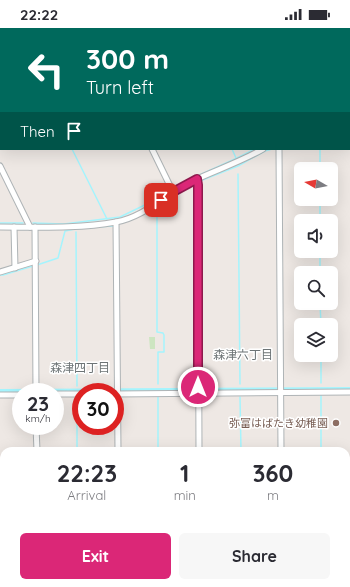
<!DOCTYPE html>
<meta charset="utf-8">
<style>
:root{--surface:#fff;--page:#f7f7f7;--text:#2b2b33;--muted:#7c7c81;--accent:#db2777}
body{margin:0;font-family:Quicksand,"Noto Sans JP",sans-serif;background:var(--page);color:var(--text);height:100vh;display:flex;flex-direction:column;font-size:15px;white-space:nowrap}
*{box-sizing:border-box;margin:0}
p{font-size:13px;color:var(--muted)}
.icon{flex:none;width:22px;height:22px;fill:none;stroke:currentColor;stroke-width:2;stroke-linecap:round;stroke-linejoin:round}
.map{position:relative;flex:1;overflow:hidden}
.sheet{position:absolute;left:0px;top:419px;width:350px;height:140px;display:flex;flex-direction:column;background:var(--surface);border-radius:12px 12px 0 0;box-shadow:0 4px 16px #0002}
.sheet>*{flex:none}
.hud{position:absolute;left:0px;top:0px;width:350px;height:122px;box-shadow:0 4px 16px #0002;background:#00695c;color:#fff;overflow:hidden}
.needle{width:26px;rotate:279deg}
.tools{position:absolute;left:294px;top:134px;display:grid;gap:8px}
.tools a{display:grid;place-items:center;width:44px;height:44px;border-radius:6px;background:var(--surface);box-shadow:0 4px 16px #0002;font-size:20px}
.speed{position:absolute;left:12px;top:355px;display:flex;gap:8px;font-size:20px;font-weight:700;text-align:center}
.speed>*{display:grid;place-content:center;width:52px;height:52px;border-radius:50%;background:var(--surface);box-shadow:0 4px 16px #0002;line-height:1}
.speed small{font-size:10px;font-weight:400}
.speed .limit{border:6px solid #d22;background:#fff;color:#111}
.pin{position:absolute;display:grid;place-items:center;width:34px;height:34px;color:#fff;margin:-17px;border-radius:8px;box-shadow:0 2px 6px #0006}
.me{position:absolute;width:44px;margin:-22px;rotate:0deg;stroke-linejoin:round;filter:drop-shadow(0 0 3px #0008)}
.turn{display:flex;align-items:center;gap:14px;height:84px;padding:0 20px;font-size:18px}
.turn .icon{width:52px;height:52px;stroke-width:2.5}
.turn b{display:block;font-size:28px;line-height:34px}
.then{display:flex;align-items:center;height:38px;padding:0 20px;background:#0003;gap:8px;font-size:15px}
.eta{display:flex;justify-content:space-evenly;align-items:center;height:68px;text-align:center}
.eta b{font-size:24px;font-weight:700;line-height:28px}
.primary-button{display:flex;gap:8px;margin-top:auto;padding:8px 20px}
.primary-button a{flex:1;height:46px;border-radius:6px;background:var(--accent);color:#fff;font-size:16px;font-weight:700;line-height:46px;text-align:center}
.primary-button a+a{background:var(--page);color:var(--text)}
.status{display:flex;justify-content:space-between;align-items:center;height:28px;padding:0 20px;background:var(--surface);direction:ltr}
.status svg{height:11px;fill:currentColor}
.map>svg:first-child{display:block}
.green{fill:#cde5c1}
.water{fill:#a5f4fd}
.lines{fill:none;stroke-linecap:round;stroke-linejoin:round}
.stream{stroke:#a5f4fd;stroke-width:1.5}
.minor-casing{stroke:#afb4b6;stroke-width:7}
.major-casing{stroke:#ed945d;stroke-width:8}
.minor{stroke:#fff;stroke-width:5}
.major{stroke:#fdd3aa;stroke-width:6}
.route-casing{stroke:#8e194d;stroke-width:10}
.route{stroke:#db2777;stroke-width:7}
.education-dot{fill:#8d6e63;stroke:#fff;stroke-width:1.5}
.labels{text-anchor:middle;stroke-width:3;stroke-linejoin:round;paint-order:stroke}
.education-label{font-size:11px;fill:#785e54;stroke:#fff;text-anchor:end}
.neighbourhood-label{font-size:12px;fill:#6d7476;stroke:#fff}
</style>
<div class="status"><b>22:22</b><svg viewBox="0 0 49 12"><path d="M0 12V9h3v3zM5 12V6h3v6zM10 12V3h3v9zM15 12V0h3v12zM26 1h20v11H26zM47 4h2v5h-2z"/></svg></div>
<div class="map">
<svg width="350" height="559" viewBox="0 0 350 559">
<rect width="100%" height="100%" fill="#eee8e4"/>
<polygon class="green" points="149,309 155,309 155,321 150,321"/>
<polygon class="water" points="350,359 350,361 0,364 0,361"/>
<g class="lines">
<g class="stream">
<polyline points="173,0 174,1"/>
<polyline points="335,0 335,1"/>
<polyline points="349,29 350,31"/>
<polyline points="349,95 350,94"/>
<polyline points="72,121 107,191"/>
<polyline points="232,121 236,130"/>
<polyline points="320,121 320,141"/>
<polyline points="238,146 240,356"/>
<polyline points="200,153 238,138 265,123 272,121"/>
<path d="M 175,159 C 201,145 229,135 255,121"/>
<polyline points="169,170 194,156"/>
<polyline points="320,171 320,193"/>
<polyline points="157,181 157,304 163,305 164,307 164,324 158,324 158,356"/>
<polyline points="0,195 23,195"/>
<polyline points="33,195 64,196 120,189 151,174 169,163"/>
<polyline points="94,199 113,198"/>
<polyline points="76,204 77,358"/>
<polyline points="320,223 320,245"/>
<polyline points="37,237 58,230 65,203 75,201"/>
<polyline points="0,247 3,247 33,238"/>
<polyline points="320,275 321,297"/>
<polyline points="321,327 321,355"/>
<polyline points="321,366 321,423"/>
<polyline points="158,368 158,423"/>
<polyline points="77,369 77,423"/>
<polyline points="240,369 241,423"/>
<polyline points="0,463 4,464"/>
<polyline points="346,547 350,547"/>
</g>
<defs>
<g id="minor">
<polyline points="94,0 94,1"/>
<polyline points="254,0 255,1"/>
<polyline points="13,1 15,0"/>
<polyline points="0,10 1,9"/>
<polyline points="349,91 350,90"/>
<polyline points="152,121 173,164"/>
<polyline points="279,121 281,423"/>
<polyline points="0,138 30,199"/>
<polyline points="197,151 198,157 199,423"/>
<polyline points="116,194 118,423"/>
<path d="M 0,199 C 38,199 78,201 116,194 C 145,189 170,163 197,151 C 219,141 242,133 263,121"/>
<polyline points="14,199 15,240"/>
<polyline points="35,199 36,364"/>
<polyline points="0,244 36,233"/>
<polyline points="55,366 81,366"/>
<polyline points="115,366 350,364"/>
<polyline points="0,367 21,367"/>
<polyline points="36,398 37,423"/>
<polyline points="0,520 4,522"/>
<polyline points="346,544 350,544"/>
<polyline points="40,555 45,559"/>
<polyline points="6,559 9,555"/>
<polyline points="115,559 118,555"/>
<polyline points="198,559 199,555"/>
<polyline points="262,559 263,555"/>
</g>
<g id="major">
<polyline points="0,497 4,498"/>
<polyline points="224,555 233,559"/>
</g>
</defs>
<use href="#minor" class="minor-casing"/>
<use href="#major" class="major-casing"/>
<use href="#minor" class="minor"/>
<use href="#major" class="major"/>
</g>
<g class="lines">
<defs>
<polyline id="route" points="161,172 173,164 197,151 198,157 198,359"/>
</defs>
<use href="#route" class="route-casing"/>
<use href="#route" class="route"/>
</g>
<circle class="education-dot" cx="336" cy="395" r="4"/>
<g class="labels">
<g class="education-label">
<text x="328" y="399">弥富はばたき幼稚園</text>
</g>
<g class="neighbourhood-label">
<text x="243" y="331">森津六丁目</text>
<text x="80" y="344">森津四丁目</text>
</g>
</g>
</svg>
<div class="tools">
<a><svg class="needle" viewBox="-14 -14 28 28"><path d="M0-13l5 13h-10z" fill="#e53935"/><path d="M0 13l5-13h-10z" fill="#7c7c81"/></svg></a>
<a><svg class="icon" aria-label="sound" viewBox="0 0 24 24"><path d="M4 9h4l5-4v14l-5-4H4zM17 9q2 3 0 6"/></svg></a>
<a><svg class="icon" aria-label="search" viewBox="0 0 24 24"><circle cx="10" cy="10" r="6"/><path d="M15 15l6 6"/></svg></a>
<a><svg class="icon" aria-label="layers" viewBox="0 0 24 24"><path d="M12 4l9 5-9 5-9-5zM3 14l9 5 9-5"/></svg></a>
</div>
<div class="speed"><div>23<small>km/h</small></div><div class="limit">30</div></div>
<div class="pin" style="left:161px;top:172px;background:#d93025"><svg class="icon" aria-label="arrive" viewBox="0 0 24 24"><path d="M6 21V4h12l-3 4 3 4H6"/></svg></div>
<svg class="me" style="left:198px;top:359px" viewBox="-20 -20 40 40"><circle r="17" fill="#db2777" stroke="#fff" stroke-width="3"/><path d="M0-11L8 9 0 5-8 9z" fill="#fff"/></svg>
<div class="hud">
<div class="turn"><svg class="icon" aria-label="left" viewBox="0 0 24 24"><path d="M17 20v-9H6M10 6l-5 5 5 5"/></svg><div><b>300 m</b>Turn left</div></div>
<div class="then">Then<svg class="icon" aria-label="arrive" viewBox="0 0 24 24"><path d="M6 21V4h12l-3 4 3 4H6"/></svg></div>
</div>
<section class="sheet">
<div class="eta">
<div><b>22:23</b><p>Arrival</p></div>
<div><b>1</b><p>min</p></div>
<div><b>360</b><p>m</p></div>
</div>
<div class="primary-button"><a>Exit</a><a>Share</a></div>
</section>
</div>
